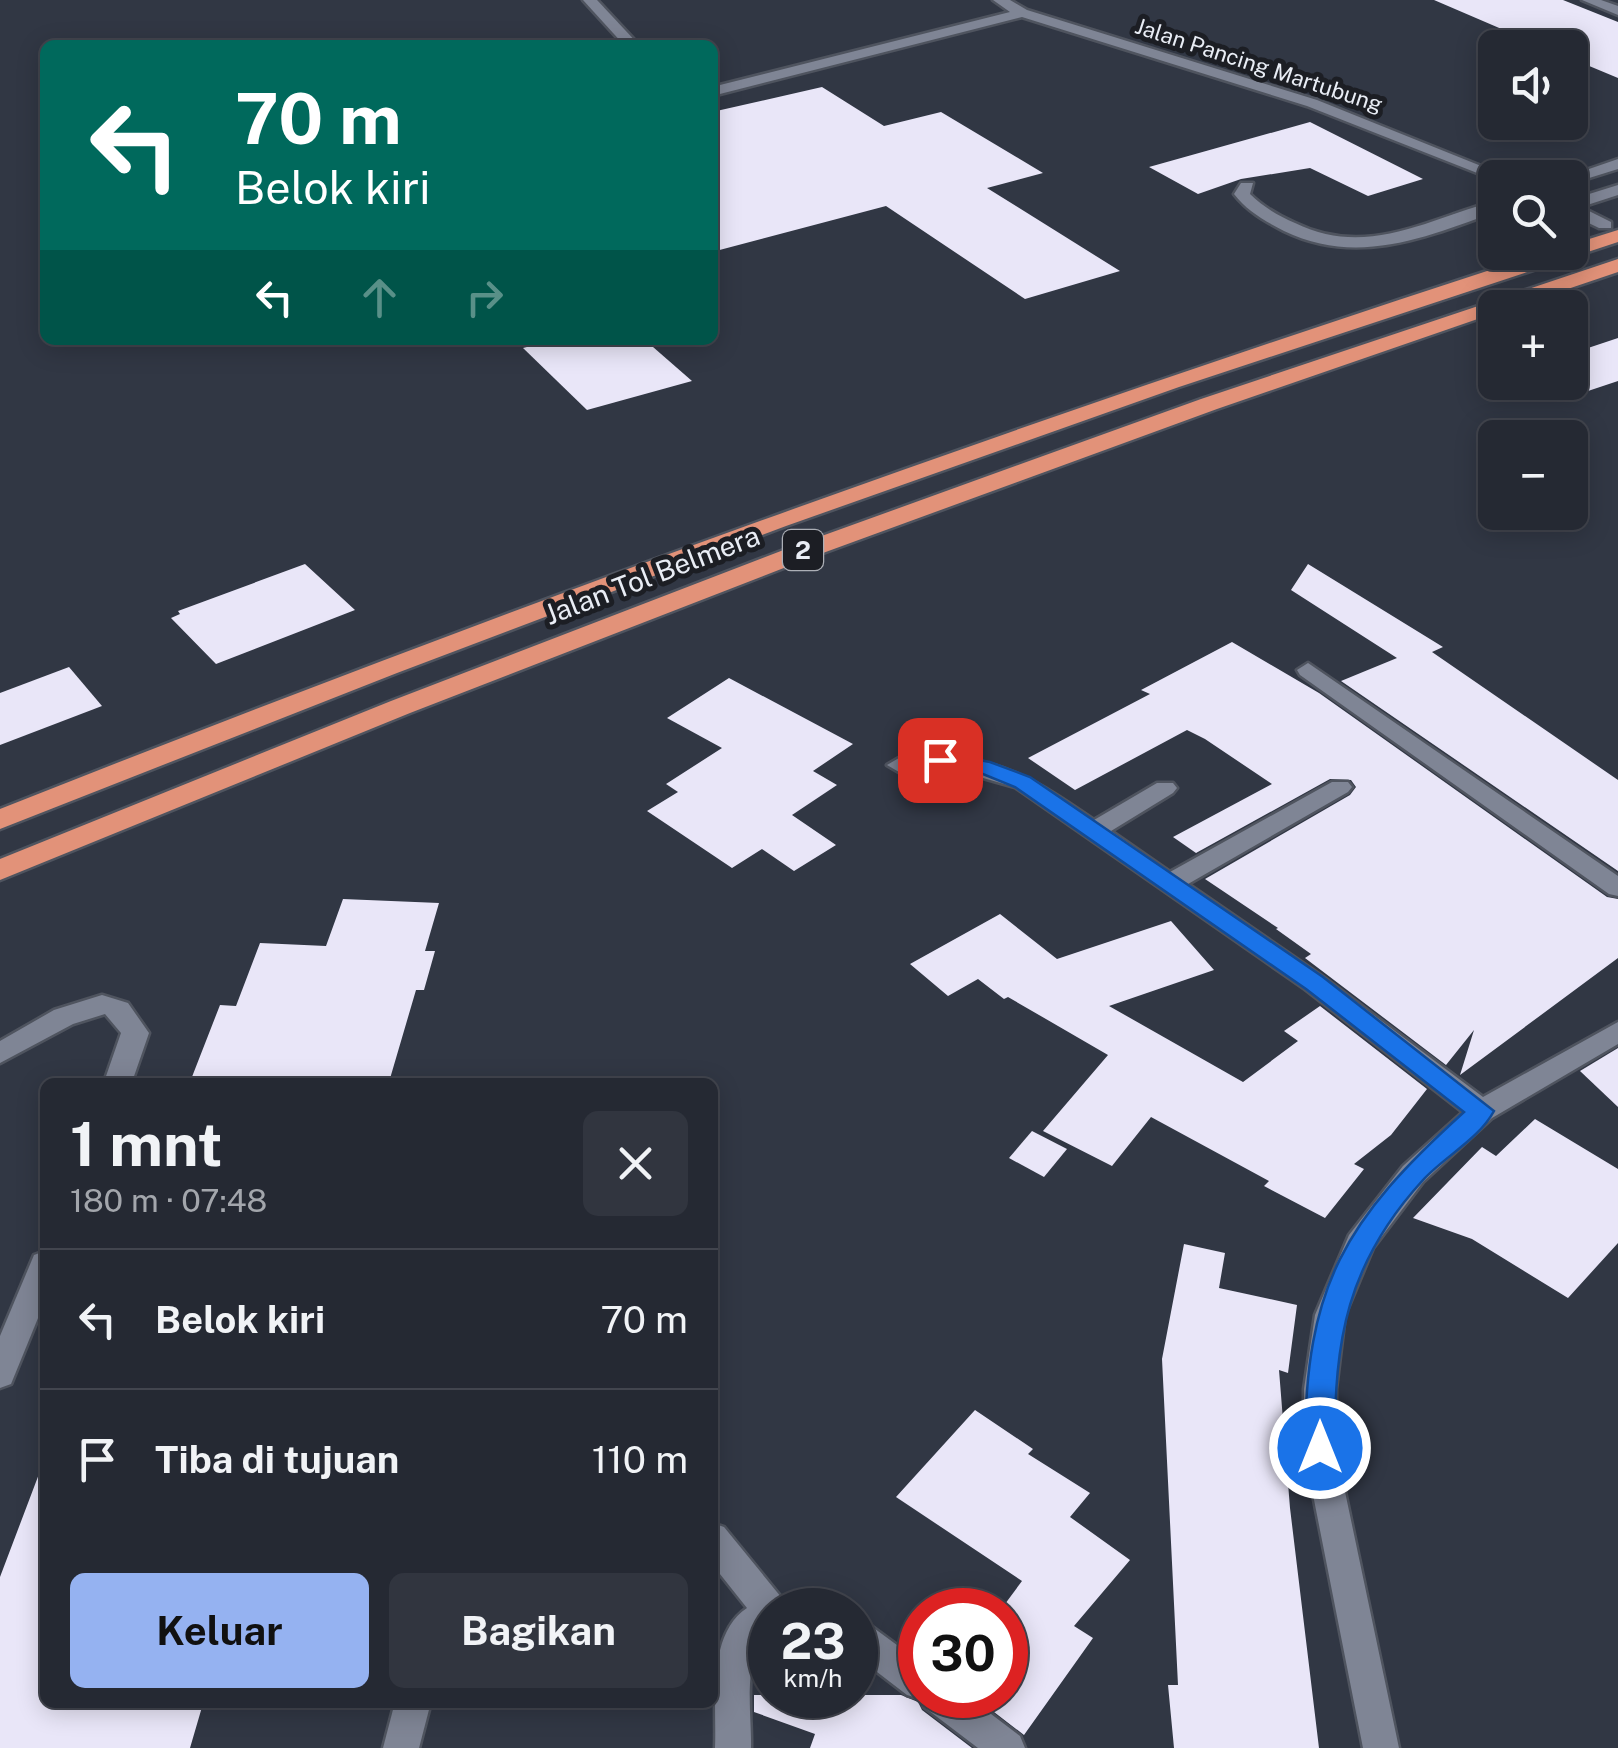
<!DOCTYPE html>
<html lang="id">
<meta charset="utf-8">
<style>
:root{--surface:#252933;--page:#31353f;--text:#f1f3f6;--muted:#a3a6ac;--line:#42454e;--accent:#95b2f1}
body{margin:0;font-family:"Public Sans",sans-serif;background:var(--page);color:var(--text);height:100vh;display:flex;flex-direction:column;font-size:38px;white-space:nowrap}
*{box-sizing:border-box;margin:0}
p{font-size:32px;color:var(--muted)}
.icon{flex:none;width:55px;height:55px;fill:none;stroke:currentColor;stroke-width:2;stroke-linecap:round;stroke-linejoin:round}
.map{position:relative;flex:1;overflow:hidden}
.panel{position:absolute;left:40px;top:1078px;width:678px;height:630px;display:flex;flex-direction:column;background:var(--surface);border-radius:15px;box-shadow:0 5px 25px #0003,0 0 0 2px var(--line)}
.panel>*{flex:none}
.guide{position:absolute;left:40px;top:40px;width:678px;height:305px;border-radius:15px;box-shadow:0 5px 25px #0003,0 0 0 2px var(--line);background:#00695c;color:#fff;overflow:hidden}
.buttons{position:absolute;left:1478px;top:30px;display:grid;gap:20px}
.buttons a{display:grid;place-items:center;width:110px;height:110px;border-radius:15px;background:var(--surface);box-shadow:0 5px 25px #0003,0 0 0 2px var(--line);font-size:50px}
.speed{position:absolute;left:748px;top:1588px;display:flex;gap:20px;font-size:50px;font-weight:700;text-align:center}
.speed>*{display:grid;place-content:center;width:130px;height:130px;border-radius:50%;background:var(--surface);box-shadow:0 5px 25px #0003,0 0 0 2px var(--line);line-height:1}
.speed small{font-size:25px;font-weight:400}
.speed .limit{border:15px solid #d22;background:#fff;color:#111}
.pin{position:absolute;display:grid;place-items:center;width:85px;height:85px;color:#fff;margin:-42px;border-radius:20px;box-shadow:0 5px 15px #0006}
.me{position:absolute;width:110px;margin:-55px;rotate:0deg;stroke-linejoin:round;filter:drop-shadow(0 0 8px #0008)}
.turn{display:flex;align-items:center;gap:35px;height:210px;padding:0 30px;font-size:45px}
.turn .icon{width:130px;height:130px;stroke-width:2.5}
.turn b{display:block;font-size:70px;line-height:85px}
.lanes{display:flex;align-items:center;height:95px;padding:0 30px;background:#0003;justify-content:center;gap:50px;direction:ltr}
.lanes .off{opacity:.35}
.round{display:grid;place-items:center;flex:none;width:105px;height:105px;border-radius:15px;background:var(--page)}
.overview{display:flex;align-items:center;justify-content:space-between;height:170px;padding:0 30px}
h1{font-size:60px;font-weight:700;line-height:75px}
.button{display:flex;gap:20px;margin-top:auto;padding:20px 30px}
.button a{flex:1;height:115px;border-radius:15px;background:var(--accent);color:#111;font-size:40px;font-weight:700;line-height:115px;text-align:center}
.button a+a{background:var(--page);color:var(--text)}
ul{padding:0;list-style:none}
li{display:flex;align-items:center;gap:30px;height:140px;padding:0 30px;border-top:2px solid var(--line)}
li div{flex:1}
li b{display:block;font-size:38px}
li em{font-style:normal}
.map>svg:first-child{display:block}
.building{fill:#e9e6f8}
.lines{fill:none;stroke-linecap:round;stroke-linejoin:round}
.minor-casing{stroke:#4f545f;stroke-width:5}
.highway-casing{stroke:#4f545f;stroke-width:5}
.minor{fill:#7f8595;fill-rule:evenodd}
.highway{fill:#e29279;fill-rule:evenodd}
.route{fill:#1a73e8;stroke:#114b97;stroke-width:2.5}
.labels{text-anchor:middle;stroke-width:10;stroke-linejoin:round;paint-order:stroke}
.far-street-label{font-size:22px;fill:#e9edf5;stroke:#1c1e24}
.shield{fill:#1c1e24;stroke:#acafb6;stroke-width:2.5}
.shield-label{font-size:25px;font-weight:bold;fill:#e9edf5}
.street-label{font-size:28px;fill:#e9edf5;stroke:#1c1e24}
</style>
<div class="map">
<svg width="1618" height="1748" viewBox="0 0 1618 1748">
<rect width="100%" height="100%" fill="#313744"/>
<g class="building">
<polygon points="1434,0 1563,0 1618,22 1618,78 1570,58 1570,48 1546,48"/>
<polygon points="822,87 884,126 941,112 1043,173 987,188 1120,271 1025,299 886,206 712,252 712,112"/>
<polygon points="1310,122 1423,179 1368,196 1310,168 1241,179 1198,194 1149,167"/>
<polygon points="1618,338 1618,381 1570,397 1570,354"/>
<polygon points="554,340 645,340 692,381 587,410 523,348"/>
<polygon points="305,564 355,610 216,664 171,618 180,614 178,611"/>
<polygon points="1308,564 1443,647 1432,652 1618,780 1618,871 1341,681 1397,658 1291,590"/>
<polygon points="1232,642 1319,693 1607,897 1618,899 1618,958 1460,1075 1474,1030 1446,1065 1305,958 1311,954 1276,929 1278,928 1205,879 1350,795 1356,787 1351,780 1330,779 1196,853 1173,837 1272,784 1205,739 1187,730 1075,790 1028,758 1150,694 1141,690"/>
<polygon points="69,667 102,706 0,745 0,693"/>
<polygon points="729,678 853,744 813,771 837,785 792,815 836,845 794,871 762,849 732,868 647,811 678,792 666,784 722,748 667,718"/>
<polygon points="343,899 439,903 425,951 435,951 424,990 416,990 389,1082 190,1082 220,1005 236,1006 260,943 326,946"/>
<polygon points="1000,914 1057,959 1171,921 1214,970 1109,1006 1243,1082 1298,1041 1284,1031 1320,1006 1427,1089 1391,1135 1354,1164 1364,1169 1325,1218 1264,1186 1269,1181 1151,1117 1112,1166 1043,1131 1108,1055 1008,997 1004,999 978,979 948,996 910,964"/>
<polygon points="1618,1048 1618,1107 1580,1071"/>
<polygon points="1535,1119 1618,1169 1618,1243 1568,1298 1472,1239 1413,1218 1482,1147 1496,1156"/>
<polygon points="1032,1131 1067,1149 1044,1177 1009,1158"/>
<polygon points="1184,1244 1225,1253 1219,1288 1297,1305 1288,1373 1279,1370 1290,1508 1319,1748 1174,1748 1168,1685 1178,1685 1162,1359"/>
<polygon points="975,1410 1033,1449 1028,1454 1090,1493 1070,1517 1130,1560 1074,1626 1093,1638 1024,1735 972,1695 1005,1695 1005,1604 1022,1581 896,1497"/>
<polygon points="42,1466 45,1466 45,1702 202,1707 190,1748 0,1748 0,1577"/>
<polygon points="754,1695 901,1695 918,1702 922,1710 972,1748 810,1748 815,1734 754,1712"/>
</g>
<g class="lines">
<defs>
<g id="minor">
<polygon points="583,0 597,0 639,45 624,45"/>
<polygon points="993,0 1010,0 1027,10 1317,100 1511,178 1495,180 1307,106 1022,17 712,96 712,87 1010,12"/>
<polygon points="1582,0 1601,0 1618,6 1618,15"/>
<polygon points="1618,159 1618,169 1570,184 1570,178 1563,178"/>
<path d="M 1241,183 L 1253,183 L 1250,194 C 1263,207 1279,216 1295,223 C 1366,258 1426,220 1495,201 L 1495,212 C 1425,238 1356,266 1284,231 C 1265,221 1247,211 1234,194 Z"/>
<polygon points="1618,185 1618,195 1581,207 1611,222 1611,228 1599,228 1570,214 1570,200"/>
<polygon points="1308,663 1618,876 1618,896 1609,894 1300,675 1297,670"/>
<path d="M 932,755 C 1001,757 1040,783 1094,820 L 1157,783 L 1173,783 L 1177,788 L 1173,793 L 1111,831 L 1170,872 L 1332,782 L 1348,782 L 1352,787 L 1348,792 L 1188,884 L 1323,977 L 1483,1097 L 1618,1022 L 1618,1044 L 1492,1118 L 1423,1182 L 1373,1248 L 1345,1315 L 1336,1389 L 1336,1449 L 1399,1748 L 1363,1748 L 1304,1449 L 1304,1389 L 1315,1315 L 1349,1235 L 1403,1166 L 1463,1112 L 1305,989 L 1015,787 L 962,772 L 899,772 L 887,765 L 899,758 Z"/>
<polygon points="102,995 128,1003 149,1033 132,1082 104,1082 121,1033 105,1014 73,1024 0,1063 0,1041 54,1010"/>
<polygon points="45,1251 45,1301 11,1384 0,1388 0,1336 34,1255"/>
<path d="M 712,1523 L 724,1527 L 781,1597 L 813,1594 L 825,1599 L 830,1610 L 770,1610 L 770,1632 C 741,1653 752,1716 751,1748 L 715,1748 C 717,1706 706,1635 747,1608 L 712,1564 Z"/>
<polygon points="855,1618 867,1623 920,1662 920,1695 966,1695 1020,1736 1025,1748 978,1748 924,1707 921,1699 907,1695 855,1655"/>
<polygon points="395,1702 431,1702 419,1748 383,1748"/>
</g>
<g id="highway">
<path d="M 1618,230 L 1618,242 L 1179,387 L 786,526 L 397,673 L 0,829 L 0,809 C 509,607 1024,421 1545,252 L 1570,252 L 1570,245 Z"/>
<polygon points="1618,259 1618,272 1511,308 1495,308 1495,313 1217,409 812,557 410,713 0,880 0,859 391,701 794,546 1201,399"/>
</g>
</defs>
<use href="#minor" class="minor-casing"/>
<use href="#highway" class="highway-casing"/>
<use href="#minor" class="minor"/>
<use href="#highway" class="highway"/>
</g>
<path class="route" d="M 940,753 L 990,762 L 1030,777 L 1323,977 L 1494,1111 C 1479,1139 1444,1157 1423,1180 C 1347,1263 1334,1340 1335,1448 L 1330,1457 L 1320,1461 L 1310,1457 L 1305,1448 C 1305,1285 1345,1220 1464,1112 L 1306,989 L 1015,787 L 978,772 L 932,764 L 929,760 L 932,755 Z"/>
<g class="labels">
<g class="far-street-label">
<text transform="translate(1259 65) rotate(18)" y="8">Jalan Pancing Martubung</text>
</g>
<rect class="shield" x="783" y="530" width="40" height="40" rx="8"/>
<g class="shield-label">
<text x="803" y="559">2</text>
</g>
<g class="street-label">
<text transform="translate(652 575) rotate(-21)" y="10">Jalan Tol Belmera</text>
</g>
</g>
</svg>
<div class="buttons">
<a><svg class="icon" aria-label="sound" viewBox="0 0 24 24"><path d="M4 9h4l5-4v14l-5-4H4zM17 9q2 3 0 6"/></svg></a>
<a><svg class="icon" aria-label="search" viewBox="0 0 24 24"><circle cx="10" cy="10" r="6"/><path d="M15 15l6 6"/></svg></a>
<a>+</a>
<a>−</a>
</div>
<div class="speed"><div>23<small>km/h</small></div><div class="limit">30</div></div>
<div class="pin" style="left:940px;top:760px;background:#d93025"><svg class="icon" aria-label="arrive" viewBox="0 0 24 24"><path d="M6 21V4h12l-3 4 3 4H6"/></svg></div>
<svg class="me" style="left:1320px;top:1448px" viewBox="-20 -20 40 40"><circle r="17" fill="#1a73e8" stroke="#fff" stroke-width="3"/><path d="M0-11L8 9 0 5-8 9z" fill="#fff"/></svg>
<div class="guide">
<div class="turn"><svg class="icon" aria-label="left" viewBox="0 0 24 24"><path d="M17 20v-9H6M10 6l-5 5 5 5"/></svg><div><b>70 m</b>Belok kiri</div></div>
<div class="lanes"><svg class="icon" aria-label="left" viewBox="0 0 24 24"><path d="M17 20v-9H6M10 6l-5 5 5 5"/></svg><svg class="icon off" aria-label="ahead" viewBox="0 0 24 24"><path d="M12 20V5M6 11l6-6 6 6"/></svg><svg class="icon off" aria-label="right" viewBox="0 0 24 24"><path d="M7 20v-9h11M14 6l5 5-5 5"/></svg></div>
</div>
<section class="panel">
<div class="overview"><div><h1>1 mnt</h1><p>180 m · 07:48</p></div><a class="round"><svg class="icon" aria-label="close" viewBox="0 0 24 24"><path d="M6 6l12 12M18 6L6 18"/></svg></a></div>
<ul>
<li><svg class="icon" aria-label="left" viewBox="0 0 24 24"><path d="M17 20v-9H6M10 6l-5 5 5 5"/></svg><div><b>Belok kiri</b></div><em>70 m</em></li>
<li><svg class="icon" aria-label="arrive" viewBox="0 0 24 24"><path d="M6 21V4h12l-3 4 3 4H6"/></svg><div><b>Tiba di tujuan</b></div><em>110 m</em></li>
</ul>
<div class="button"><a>Keluar</a><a>Bagikan</a></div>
</section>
</div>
